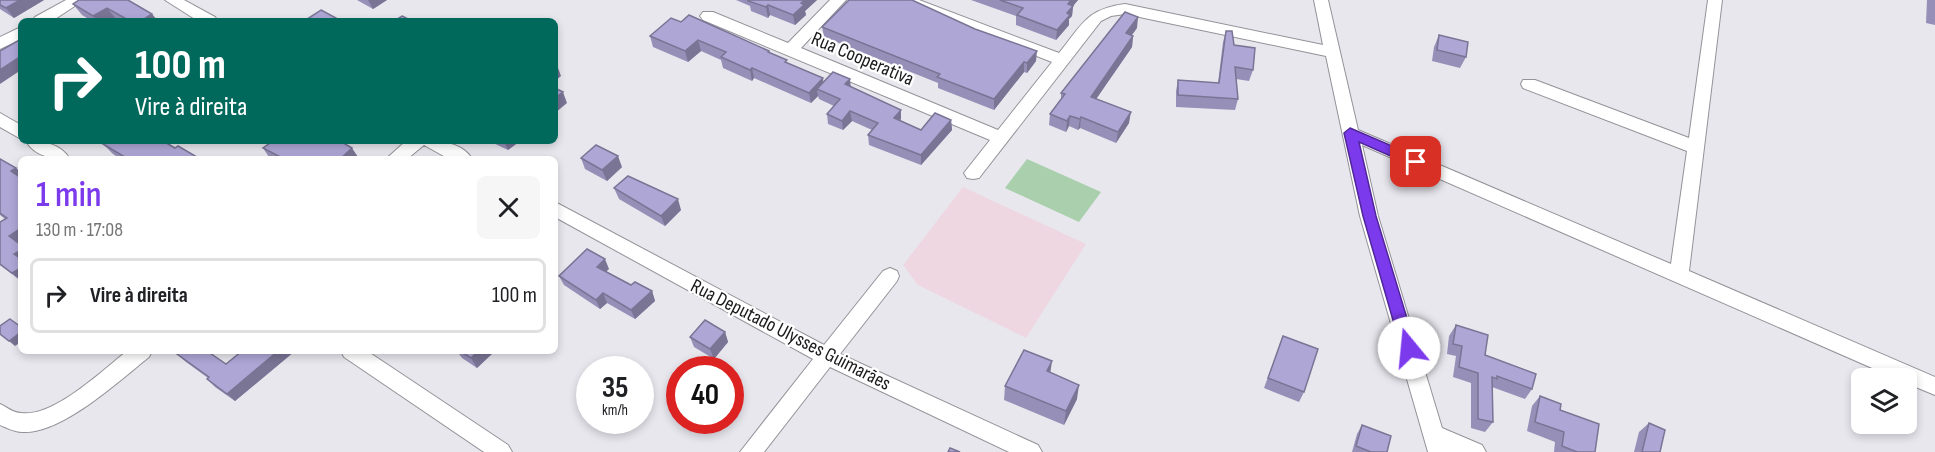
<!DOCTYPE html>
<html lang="pt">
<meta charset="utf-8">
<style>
:root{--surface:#fff;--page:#f6f6f6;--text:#202124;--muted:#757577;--line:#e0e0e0;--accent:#7c3aed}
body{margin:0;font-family:"Sofia Sans Condensed",sans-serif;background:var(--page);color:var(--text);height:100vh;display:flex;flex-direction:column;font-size:22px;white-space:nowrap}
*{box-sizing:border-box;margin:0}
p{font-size:20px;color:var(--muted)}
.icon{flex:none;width:33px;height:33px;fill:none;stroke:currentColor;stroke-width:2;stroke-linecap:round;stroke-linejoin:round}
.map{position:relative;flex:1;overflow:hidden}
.panel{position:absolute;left:18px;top:156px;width:540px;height:198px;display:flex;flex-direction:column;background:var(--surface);border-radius:9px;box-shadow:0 3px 9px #0003}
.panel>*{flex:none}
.guide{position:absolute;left:18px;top:18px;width:540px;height:126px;border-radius:9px;box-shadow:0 3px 9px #0003;background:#00695c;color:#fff;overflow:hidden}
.controls{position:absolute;left:1851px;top:368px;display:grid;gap:12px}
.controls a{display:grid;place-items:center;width:66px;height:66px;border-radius:9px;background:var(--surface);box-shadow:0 3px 9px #0003;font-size:30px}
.speed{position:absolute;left:576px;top:356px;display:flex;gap:12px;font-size:30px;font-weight:700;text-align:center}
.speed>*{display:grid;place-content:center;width:78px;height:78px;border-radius:50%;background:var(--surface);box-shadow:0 3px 9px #0003;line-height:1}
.speed small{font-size:15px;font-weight:400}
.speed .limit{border:9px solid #d22;background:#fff;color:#111}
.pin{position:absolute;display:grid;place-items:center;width:51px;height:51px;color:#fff;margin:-26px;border-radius:12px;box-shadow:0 3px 9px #0006}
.me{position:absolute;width:66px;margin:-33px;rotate:343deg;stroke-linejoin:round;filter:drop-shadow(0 0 4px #0008)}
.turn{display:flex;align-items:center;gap:21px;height:126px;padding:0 18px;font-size:27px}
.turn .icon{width:78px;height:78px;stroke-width:2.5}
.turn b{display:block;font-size:42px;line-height:51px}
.round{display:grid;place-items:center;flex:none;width:63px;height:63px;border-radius:9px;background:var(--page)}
.headline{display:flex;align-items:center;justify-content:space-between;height:102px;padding:0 18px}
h1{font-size:36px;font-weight:600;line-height:45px;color:var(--accent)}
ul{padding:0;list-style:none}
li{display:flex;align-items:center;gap:18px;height:75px;margin:0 12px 9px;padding:0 6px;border:3px solid var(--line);border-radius:9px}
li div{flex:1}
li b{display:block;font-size:22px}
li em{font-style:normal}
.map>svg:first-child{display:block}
.industrial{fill:#efd7e2}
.green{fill:#aacfac}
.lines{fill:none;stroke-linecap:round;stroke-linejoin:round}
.minor-casing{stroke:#939298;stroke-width:2}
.minor{fill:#fff;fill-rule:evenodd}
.wall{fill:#968fb7}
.shaded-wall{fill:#7a7495}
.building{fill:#aea6d5;stroke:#7a7495;stroke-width:1.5}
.route{fill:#7c3aed;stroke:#51269a;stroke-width:1.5}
.labels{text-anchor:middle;stroke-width:4.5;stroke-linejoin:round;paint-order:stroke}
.street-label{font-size:20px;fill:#1a1a1c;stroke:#fff}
</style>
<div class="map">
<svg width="1935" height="452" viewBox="0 0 1935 452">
<rect width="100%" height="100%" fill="#e8e7ee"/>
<polygon class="industrial" points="963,187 1086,244 1026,338 918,285 903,265"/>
<polygon class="green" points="1027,159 1101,192 1079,222 1005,188"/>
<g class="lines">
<defs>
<g id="minor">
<polygon points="66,0 84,0 52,21 32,21 35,17"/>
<polygon points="165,0 184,0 215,17 218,21 198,21"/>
<path d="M 830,0 L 846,0 L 801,48 L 998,130 L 1052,62 L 900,3 L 898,0 L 919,0 L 1059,53 C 1082,25 1086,9 1125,4 L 1323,45 L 1314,0 L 1328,0 L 1358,130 L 1671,264 L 1687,151 L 1523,88 L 1521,84 L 1523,80 L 1535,80 L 1689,138 L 1708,0 L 1722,0 L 1689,271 L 1935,377 L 1935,395 L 1906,383 L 1906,378 L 1895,378 L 1362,145 L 1378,216 L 1442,428 L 1482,445 L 1486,452 L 1428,452 L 1360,216 L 1326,56 L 1125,14 L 1111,16 L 1101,21 L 979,178 L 973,179 L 967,178 L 964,173 L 990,140 L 703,20 L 700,16 L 703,12 L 713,12 L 788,43 Z"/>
<polygon points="21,27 21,39 0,49 0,37"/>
<polygon points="0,113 21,125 21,139 0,127"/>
<path d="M 26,141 C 42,141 60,143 70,159 C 53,159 35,157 26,141 Z"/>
<path d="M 406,141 C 427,141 460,138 472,159 L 449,159 L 424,145 L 407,159 L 386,159 Z"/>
<polygon points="555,202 824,345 883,271 890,268 897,271 899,276 897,281 840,354 1038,445 1042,452 1009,452 830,367 764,452 740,452 813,359 555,217"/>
<path d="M 127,351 L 152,351 L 149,357 C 120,380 61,435 22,432 C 15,432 7,428 0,425 L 0,404 C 7,407 13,413 21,413 C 53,418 103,370 127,351 Z"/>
<polygon points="341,351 367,351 508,445 512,452 484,452 344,357"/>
</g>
</defs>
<use href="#minor" class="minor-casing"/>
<use href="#minor" class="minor"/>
</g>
<g class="wall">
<polygon points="0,0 44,0 14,18 0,9"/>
<polygon points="79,0 158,21 119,21 116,19 112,21 92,21 82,15 73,4"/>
<polygon points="357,0 387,0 373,9"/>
<polygon points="736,0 817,0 805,11 806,15 795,25 770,15 768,18 751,11 750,6"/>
<polygon points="971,0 1078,0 1073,6 1072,16 1069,19 1069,25 1056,40 1016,25 1016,16"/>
<polygon points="1927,0 1935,0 1935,25 1926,23"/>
<polygon points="681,22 769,51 770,53 787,63 823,78 823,83 851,87 901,110 901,119 900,120 921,130 951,120 952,130 921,165 869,145 868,135 872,130 852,121 843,130 828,124 827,114 834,106 819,99 818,96 811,103 754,78 752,81 723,68 721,60 701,51 688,62 653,47 650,36"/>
<polygon points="822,27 1036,61 1027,73 1024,72 994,110 938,88 938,83 824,37"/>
<polygon points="1137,28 1132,35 1133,36 1132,47 1096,99 1129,123 1116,143 1080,128 1078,130 1069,126 1066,132 1049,125 1050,114 1061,100 1061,93"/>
<polygon points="1226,31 1234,45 1253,70 1249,81 1236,79 1238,99 1235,110 1176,107 1176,91 1178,80 1218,83 1223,42"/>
<polygon points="1439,35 1466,57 1460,68 1432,61 1434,47"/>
<polygon points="102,141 163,141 175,148 197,157 198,159 120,159 113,154 103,144 105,143"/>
<polygon points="267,141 340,141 358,157 355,159 273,159 269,157 263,148 270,143"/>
<polygon points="489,141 520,141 508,150"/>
<polygon points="581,158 622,167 607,181 585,169"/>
<polygon points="0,159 16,168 21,173 21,243 20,244 21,245 21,281 0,265 0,222 5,219 0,215"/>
<polygon points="614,188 681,210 665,226 619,199"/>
<polygon points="609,269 606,271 631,285 652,291 655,301 635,319 607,303 600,309 564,285 559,276"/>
<polygon points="1456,325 1485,355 1532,389 1525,399 1492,387 1493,422 1485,432 1471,428 1471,383 1453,377 1456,356 1447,354 1449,336"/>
<polygon points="725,332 728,342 714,359 694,347 690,337"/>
<polygon points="1283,336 1304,392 1299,402 1264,388"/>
<polygon points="242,351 295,351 235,401 215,387 207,379 208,378 186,362 177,354 226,364"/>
<polygon points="457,351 495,351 477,368 462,358"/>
<polygon points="1051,373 1077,399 1064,425 1004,400 1005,386"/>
<polygon points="1540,396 1560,410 1595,452 1554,452 1555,442 1527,431 1532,406"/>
<polygon points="1649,423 1660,452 1634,452 1639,432"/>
<polygon points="1362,425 1387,452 1352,452 1357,434"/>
</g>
<g class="shaded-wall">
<polygon points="20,0 44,0 14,18 6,8"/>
<polygon points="368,0 387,0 373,9"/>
<polygon points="805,0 817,0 805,11 806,15 795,25 793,15"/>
<polygon points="1071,0 1078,0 1073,6 1072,16 1069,19 1069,25 1056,40 1057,30 1068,4"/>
<polygon points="768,5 770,15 768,18 766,7"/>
<polygon points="107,8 116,19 112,21 98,21 93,16"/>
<polygon points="152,14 158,21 141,21"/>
<polygon points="1138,17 1137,28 1125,44 1126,33"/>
<polygon points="1133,36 1132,47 1090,108 1091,97"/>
<polygon points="698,40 701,51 688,62 685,51"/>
<polygon points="1037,51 1036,61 1027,73 1027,63"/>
<polygon points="21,56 21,70 0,84 0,70"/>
<polygon points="1024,62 1024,72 994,110 994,99"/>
<polygon points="557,65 561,76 555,81 555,67"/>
<polygon points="752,68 754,78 752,81 750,70"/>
<polygon points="823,78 824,89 817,89 818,96 811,103 809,93"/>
<polygon points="850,79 851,89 845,84"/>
<polygon points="563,92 567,103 555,113 555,98"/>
<polygon points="901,110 901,119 894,127 894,118"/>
<polygon points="850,111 852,121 843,130 842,121"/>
<polygon points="1131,112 1129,123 1116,143 1118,132"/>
<polygon points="1070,116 1069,126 1066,132 1067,121"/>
<polygon points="1081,117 1080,128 1078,130 1080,119"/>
<polygon points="951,120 952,130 921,165 921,155"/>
<polygon points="504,141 520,141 508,150"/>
<polygon points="352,148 358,157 355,159 340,159"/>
<polygon points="618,156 622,167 607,181 602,170"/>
<polygon points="16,168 21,173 21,179 11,171"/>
<polygon points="678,199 681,210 665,226 661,216"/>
<polygon points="21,228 21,243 18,245 9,236"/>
<polygon points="21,250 21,260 14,254"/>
<polygon points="605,259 609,269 601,276 597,267"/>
<polygon points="21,268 21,281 12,273"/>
<polygon points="652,291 655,301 635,319 631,310"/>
<polygon points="603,293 607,303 600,309 596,300"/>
<polygon points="21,332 21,342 15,346 9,341"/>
<polygon points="725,332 728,342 714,359 710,349"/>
<polygon points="278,351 295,351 235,401 227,394"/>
<polygon points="478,351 495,351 477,368 471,358"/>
<polygon points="1052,361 1050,375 1047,371"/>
<polygon points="1079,385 1077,399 1064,425 1066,411"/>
</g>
<g class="building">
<polygon points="0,0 20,0 6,8 0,5"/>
<polygon points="79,0 128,0 152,14 141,21 130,21 107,8 93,16 73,4"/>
<polygon points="749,0 805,0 801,3 804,5 793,15 768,5 766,7 748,1"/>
<polygon points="849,0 912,0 975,29 1037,51 1027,63 1024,62 994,99 937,77 940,74 822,27"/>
<polygon points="1000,0 1071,0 1068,4 1073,6 1067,13 1070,15 1057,30 1017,15 1023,8"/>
<polygon points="321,10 336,18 331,21 304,21"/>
<polygon points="1125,12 1138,17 1126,33 1133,36 1091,97 1131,112 1118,132 1081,117 1080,119 1070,116 1067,121 1050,114 1065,94 1061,93"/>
<polygon points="689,15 769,51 768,52 787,60 785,62 823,78 809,93 752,68 750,70 721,57 726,52 698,40 685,51 650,36 671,18 681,22"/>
<polygon points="402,16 412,21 394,21"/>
<polygon points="1226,31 1232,31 1234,45 1255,48 1253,70 1235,67 1238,99 1178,95 1178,80 1219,83"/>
<polygon points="1439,35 1468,42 1466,57 1437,50"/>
<polygon points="21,39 21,56 0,70 0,51"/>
<polygon points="833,72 850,79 845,84 901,110 894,118 921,130 935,113 951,120 921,155 868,135 878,123 850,111 842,121 827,114 840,99 817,89"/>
<polygon points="555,88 563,92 555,98"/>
<polygon points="108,141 163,141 175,148 178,146 197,157 194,159 138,159 135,157 132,159 128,159 103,144"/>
<polygon points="273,141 340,141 352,148 340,159 284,159 263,148"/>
<polygon points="596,145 618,156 602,170 581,158"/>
<polygon points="0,159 16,168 11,171 21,178 21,228 9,236 21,245 21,250 14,254 21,259 21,268 12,273 0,264 0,222 7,218 0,213"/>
<polygon points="628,176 678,199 661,216 614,188"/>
<polygon points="587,249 605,259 597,267 631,285 635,282 652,291 631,310 603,293 596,300 559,276"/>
<polygon points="10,319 21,327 21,332 9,341 0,334 0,326"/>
<polygon points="705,320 725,332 710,349 690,337"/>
<polygon points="1456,325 1488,335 1485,355 1536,374 1532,389 1497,376 1497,379 1492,377 1493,422 1478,419 1478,373 1459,367 1462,346 1453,344"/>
<polygon points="1283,336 1318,349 1304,392 1268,378"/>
<polygon points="1024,350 1052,361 1047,371 1079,385 1066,411 1005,386"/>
<polygon points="182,351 207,351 226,364 242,351 278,351 227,394 207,379 209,377 177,354"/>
<polygon points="460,351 478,351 471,358"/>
<polygon points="1540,396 1561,404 1560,410 1599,424 1595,452 1577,452 1562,446 1564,432 1535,422"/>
<polygon points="1649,423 1665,430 1660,452 1642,452"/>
<polygon points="1362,425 1391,436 1387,452 1371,452 1356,446"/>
<polygon points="950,448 960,452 948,452"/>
</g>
<polygon class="route" points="1350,128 1420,158 1422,162 1416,166 1411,165 1359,142 1376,216 1416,348 1414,352 1409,354 1403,352 1401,348 1363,216 1344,133"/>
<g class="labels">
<g class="street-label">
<text transform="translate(863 58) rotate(23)" y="7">Rua Cooperativa</text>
<text transform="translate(791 334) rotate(27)" y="7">Rua Deputado Ulysses Guimarães</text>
</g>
</g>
</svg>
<div class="controls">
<a><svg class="icon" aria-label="layers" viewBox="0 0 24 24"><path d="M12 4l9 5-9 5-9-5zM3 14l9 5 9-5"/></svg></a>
</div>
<div class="speed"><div>35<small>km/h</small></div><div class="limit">40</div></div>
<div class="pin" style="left:1416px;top:162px;background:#d93025"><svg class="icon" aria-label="arrive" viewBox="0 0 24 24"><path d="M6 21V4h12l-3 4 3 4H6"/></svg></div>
<svg class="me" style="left:1409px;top:348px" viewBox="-20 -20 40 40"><circle r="19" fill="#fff"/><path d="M0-13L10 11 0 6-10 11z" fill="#7c3aed"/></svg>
<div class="guide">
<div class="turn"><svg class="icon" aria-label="right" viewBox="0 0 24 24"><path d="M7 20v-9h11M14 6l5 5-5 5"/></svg><div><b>100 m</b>Vire à direita</div></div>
</div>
<section class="panel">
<div class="headline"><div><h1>1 min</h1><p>130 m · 17:08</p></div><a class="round"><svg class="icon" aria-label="close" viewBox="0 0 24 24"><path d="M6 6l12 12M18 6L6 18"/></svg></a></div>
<ul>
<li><svg class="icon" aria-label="right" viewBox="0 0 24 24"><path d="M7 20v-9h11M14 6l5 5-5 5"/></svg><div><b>Vire à direita</b></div><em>100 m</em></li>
</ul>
</section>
</div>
